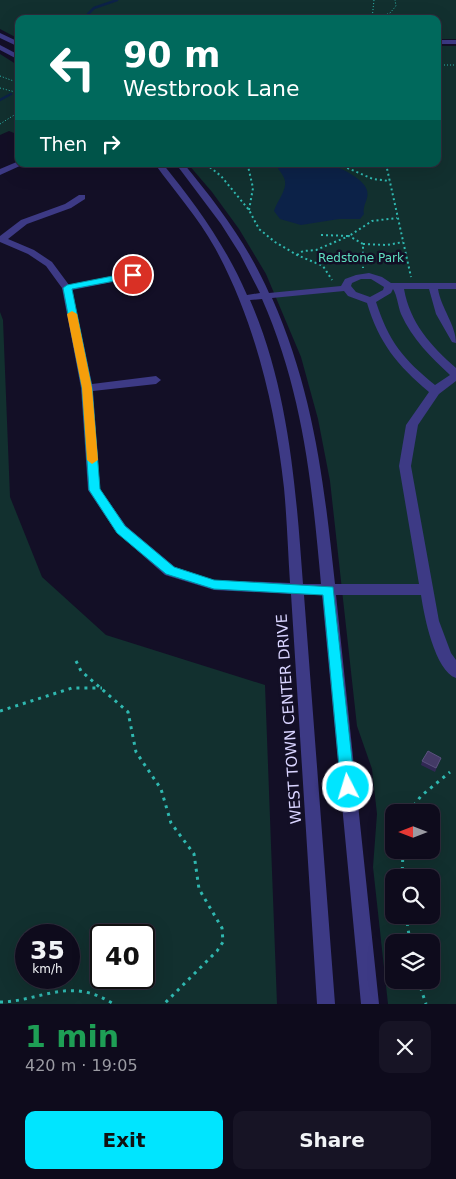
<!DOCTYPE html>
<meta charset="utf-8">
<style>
:root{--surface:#0e0b1c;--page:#171425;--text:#f1f3f6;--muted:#9b9ba3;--line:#2e2b3b;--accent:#00e5ff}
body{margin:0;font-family:"DejaVu Sans",sans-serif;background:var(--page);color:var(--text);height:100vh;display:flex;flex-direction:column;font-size:19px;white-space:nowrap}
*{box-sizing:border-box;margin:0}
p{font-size:16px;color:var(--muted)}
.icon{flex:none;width:28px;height:28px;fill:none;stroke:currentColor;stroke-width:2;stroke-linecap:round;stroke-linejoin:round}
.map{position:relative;height:1004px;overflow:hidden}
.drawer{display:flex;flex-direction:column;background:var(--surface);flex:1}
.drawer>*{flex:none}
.guide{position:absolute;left:15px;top:15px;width:426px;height:152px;border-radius:10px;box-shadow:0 5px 20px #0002,0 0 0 1px var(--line);background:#00695c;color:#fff;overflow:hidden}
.needle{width:32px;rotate:270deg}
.fabs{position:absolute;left:385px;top:804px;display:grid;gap:10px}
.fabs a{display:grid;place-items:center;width:55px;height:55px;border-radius:10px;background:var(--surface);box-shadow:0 5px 20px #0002,0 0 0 1px var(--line);font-size:25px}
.speed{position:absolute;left:15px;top:924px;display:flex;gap:10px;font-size:25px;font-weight:700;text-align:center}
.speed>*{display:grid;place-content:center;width:65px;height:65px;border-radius:50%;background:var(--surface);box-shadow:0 5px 20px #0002,0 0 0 1px var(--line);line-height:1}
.speed small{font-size:12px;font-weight:400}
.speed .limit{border:2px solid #111;border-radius:8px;background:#fff;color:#111}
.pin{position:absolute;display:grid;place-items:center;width:42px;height:42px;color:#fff;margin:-21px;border:2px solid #fff;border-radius:50%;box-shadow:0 1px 5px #0007}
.me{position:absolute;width:55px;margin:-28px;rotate:355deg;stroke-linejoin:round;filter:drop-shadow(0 0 4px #0008)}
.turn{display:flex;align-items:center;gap:18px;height:105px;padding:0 25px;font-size:22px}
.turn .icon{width:65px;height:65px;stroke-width:2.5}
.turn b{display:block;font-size:35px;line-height:42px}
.then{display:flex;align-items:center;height:48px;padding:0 25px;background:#0003;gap:10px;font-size:19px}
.round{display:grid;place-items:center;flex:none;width:52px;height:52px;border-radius:10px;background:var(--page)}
.head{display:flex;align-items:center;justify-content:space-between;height:85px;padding:0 25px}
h1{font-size:30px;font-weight:800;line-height:38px;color:#1e9e55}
.action{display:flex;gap:10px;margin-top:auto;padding:10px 25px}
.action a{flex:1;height:58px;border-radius:10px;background:var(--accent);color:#111;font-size:20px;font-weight:800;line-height:58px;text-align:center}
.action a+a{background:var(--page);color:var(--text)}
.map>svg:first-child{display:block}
.green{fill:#12302f;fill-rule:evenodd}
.water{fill:#0c2248}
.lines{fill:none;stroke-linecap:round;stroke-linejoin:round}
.stream{stroke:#0c2248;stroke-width:2.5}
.path-far2{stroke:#2fb8b0;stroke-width:1;stroke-dasharray:1 2;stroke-linecap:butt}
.path-far1{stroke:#2fb8b0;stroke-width:2;stroke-dasharray:2 3;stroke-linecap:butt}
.path{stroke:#2fb8b0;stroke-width:3;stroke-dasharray:3 5;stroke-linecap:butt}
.minor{fill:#3d3a85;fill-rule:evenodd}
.wall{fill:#312854}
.building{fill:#433a66;stroke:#5a527e}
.route{fill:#00e5ff;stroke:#0095a6}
.slow{fill:#f59e0b}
.labels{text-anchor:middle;stroke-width:5;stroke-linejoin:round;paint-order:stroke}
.far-park-label{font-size:12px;fill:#5fe0c0;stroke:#130f26}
.street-label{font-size:15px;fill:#d9d4ff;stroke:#130f26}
</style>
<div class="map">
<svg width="456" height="1004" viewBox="0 0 456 1004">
<rect width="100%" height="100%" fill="#130f26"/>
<g class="green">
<polygon points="0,0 456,0 456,39 438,39 438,19 19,19 19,39 0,29"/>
<path d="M 438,46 L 456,46 L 456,1004 L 388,1004 L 373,867 L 377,814 L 372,769 L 357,726 L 330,481 L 318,419 L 301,357 L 266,274 L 239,229 L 212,192 L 188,164 L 438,164 ZM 394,812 L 431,812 L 431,850 L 394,850 ZM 394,878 L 431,878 L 431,915 L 394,915 ZM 394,942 L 431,942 L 431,980 L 394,980 Z"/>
<polygon points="0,54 19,66 19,135 9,131 0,135"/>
<path d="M 0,312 L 3,320 L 10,497 L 42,577 L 106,635 L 265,685 L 277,1004 L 0,1004 ZM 26,935 L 69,935 L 69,978 L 26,978 ZM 101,935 L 144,935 L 144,978 L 101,978 Z"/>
</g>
<path class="water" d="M 276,164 C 292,164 311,161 327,164 C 338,166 362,178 366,188 C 371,198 362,204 364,214 L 360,219 L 339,219 L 301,225 L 280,219 L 274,211 C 277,201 287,190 285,181 C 284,175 278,170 276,164 Z"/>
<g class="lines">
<g class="stream">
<polyline points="89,19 88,14 94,8 117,0"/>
<polyline points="0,100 11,94"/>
</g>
<g class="path-far2">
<polyline points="372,19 374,0"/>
<polyline points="376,19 390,13 396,6 395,0"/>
<polyline points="438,65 456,65"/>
<polyline points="0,76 19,83"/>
<polyline points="0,88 19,93"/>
<polyline points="0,124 19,112"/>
</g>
<g class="path-far1">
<polyline points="206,164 221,176 249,210 259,229 275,242 297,255 323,266 332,280"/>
<polyline points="338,164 373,179 390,181"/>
<polyline points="386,164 411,277"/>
<polyline points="249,210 253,188 248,166 250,164"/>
<polyline points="321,235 349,236 372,221 397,218"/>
<polyline points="363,244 387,245 403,242"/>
<polyline points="297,255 303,251 316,250 349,236 363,244 363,268"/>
</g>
<g class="path">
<polyline points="76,661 81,671 128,712 136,752 161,789 171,823 194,854 199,889 222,928 223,942 217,951 164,1004"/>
<polyline points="0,711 72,688 102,688"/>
<polyline points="409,812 421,796 450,772"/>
<polyline points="402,878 403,850"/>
<polyline points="406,915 410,942"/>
<polyline points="418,980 426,1004"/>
<path d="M 0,1002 C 29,1002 57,986 85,992 C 96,994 105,999 114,1004"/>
</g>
<g class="minor">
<polygon points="0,33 19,42 19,47 0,38"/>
<rect x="438" y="40" width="18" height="4"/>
<polygon points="0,45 19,55 19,60 0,50"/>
<polygon points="19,161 19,164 22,165 0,175 0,169"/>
<path d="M 155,164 L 163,164 C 196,205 226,246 247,295 L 260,293 L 240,254 L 221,224 L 176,164 L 184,164 C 217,204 248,245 269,293 L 341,286 L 345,279 L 356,275 L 369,273 L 382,277 L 391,283 L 456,283 L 456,289 L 438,289 C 441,308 456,325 456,343 L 452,342 L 436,314 L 429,289 L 404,289 C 410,323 431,346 456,368 L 456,381 L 439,394 L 418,425 L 411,466 L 439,621 L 451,653 L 456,660 L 456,678 C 435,671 424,616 421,595 L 336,595 L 379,1004 L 361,1004 L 322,595 L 304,595 L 335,1004 L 317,1004 L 291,594 L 214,590 L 165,575 L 116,532 L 88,490 L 81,388 L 62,288 L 46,266 L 28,254 L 0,242 L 0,236 L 21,220 L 65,204 L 79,195 L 85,195 L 85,199 L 71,208 L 27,224 L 8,239 L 34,250 L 52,262 L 69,285 L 133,272 L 138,275 L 133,278 L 72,290 L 92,384 L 156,376 L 161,380 L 156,384 L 93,391 L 100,489 L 126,526 L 175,567 L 214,580 L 290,583 C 288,552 287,520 284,488 C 275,406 255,321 215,248 C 198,217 175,192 155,164 ZM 361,279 L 371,279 L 384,287 L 383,290 L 370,297 L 356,292 L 351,286 L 352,283 ZM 393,289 C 397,295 398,306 401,314 C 412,339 431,357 450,375 L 435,385 C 403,359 389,342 376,302 L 391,293 ZM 344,291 L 348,296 L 367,303 C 379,343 397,365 429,392 L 406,425 L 399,466 L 419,584 L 335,584 C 324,483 314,393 272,298 ZM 262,299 C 303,392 312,484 321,584 L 303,584 C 296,489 289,389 250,300 Z"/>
</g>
</g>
<polygon class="wall" points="441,758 435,772 421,765 422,761"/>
<polygon class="building" points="428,751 441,758 436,768 422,761"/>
<polygon class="route" points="133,272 136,273 136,277 72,289 92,388 100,489 125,526 174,567 214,580 333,587 355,787 353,792 348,794 343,792 341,787 323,595 214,589 166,574 117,533 89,490 82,388 63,288 67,285"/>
<polygon class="slow" points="72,311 77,314 92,388 98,460 92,464 87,460 82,388 67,314"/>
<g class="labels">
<g class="far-park-label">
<text x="361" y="262">Redstone Park</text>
</g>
<g class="street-label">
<text transform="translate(289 719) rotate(-94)" y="5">WEST TOWN CENTER DRIVE</text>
</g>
</g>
</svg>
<div class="fabs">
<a><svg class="needle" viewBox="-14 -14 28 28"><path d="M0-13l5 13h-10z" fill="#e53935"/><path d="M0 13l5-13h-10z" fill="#9b9ba3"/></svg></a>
<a><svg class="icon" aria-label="search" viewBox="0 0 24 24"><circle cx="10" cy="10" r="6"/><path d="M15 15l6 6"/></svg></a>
<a><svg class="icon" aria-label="layers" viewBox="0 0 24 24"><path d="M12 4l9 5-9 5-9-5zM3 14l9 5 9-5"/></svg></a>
</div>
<div class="speed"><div>35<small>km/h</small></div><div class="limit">40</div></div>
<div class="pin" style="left:133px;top:275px;background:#d93025"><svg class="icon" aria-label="arrive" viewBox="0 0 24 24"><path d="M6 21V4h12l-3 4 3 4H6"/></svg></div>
<svg class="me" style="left:348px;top:787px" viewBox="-20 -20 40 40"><circle r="17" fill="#00e5ff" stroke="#fff" stroke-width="3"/><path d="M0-11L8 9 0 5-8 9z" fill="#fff"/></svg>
<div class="guide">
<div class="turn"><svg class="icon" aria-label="left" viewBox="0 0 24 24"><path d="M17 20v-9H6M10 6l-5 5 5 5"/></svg><div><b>90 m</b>Westbrook Lane</div></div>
<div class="then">Then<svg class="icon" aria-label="right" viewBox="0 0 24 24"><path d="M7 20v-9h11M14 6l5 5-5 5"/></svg></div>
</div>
</div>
<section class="drawer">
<div class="head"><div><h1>1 min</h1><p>420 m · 19:05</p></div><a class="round"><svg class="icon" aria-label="close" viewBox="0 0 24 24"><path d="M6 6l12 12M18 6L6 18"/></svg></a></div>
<div class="action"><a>Exit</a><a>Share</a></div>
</section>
